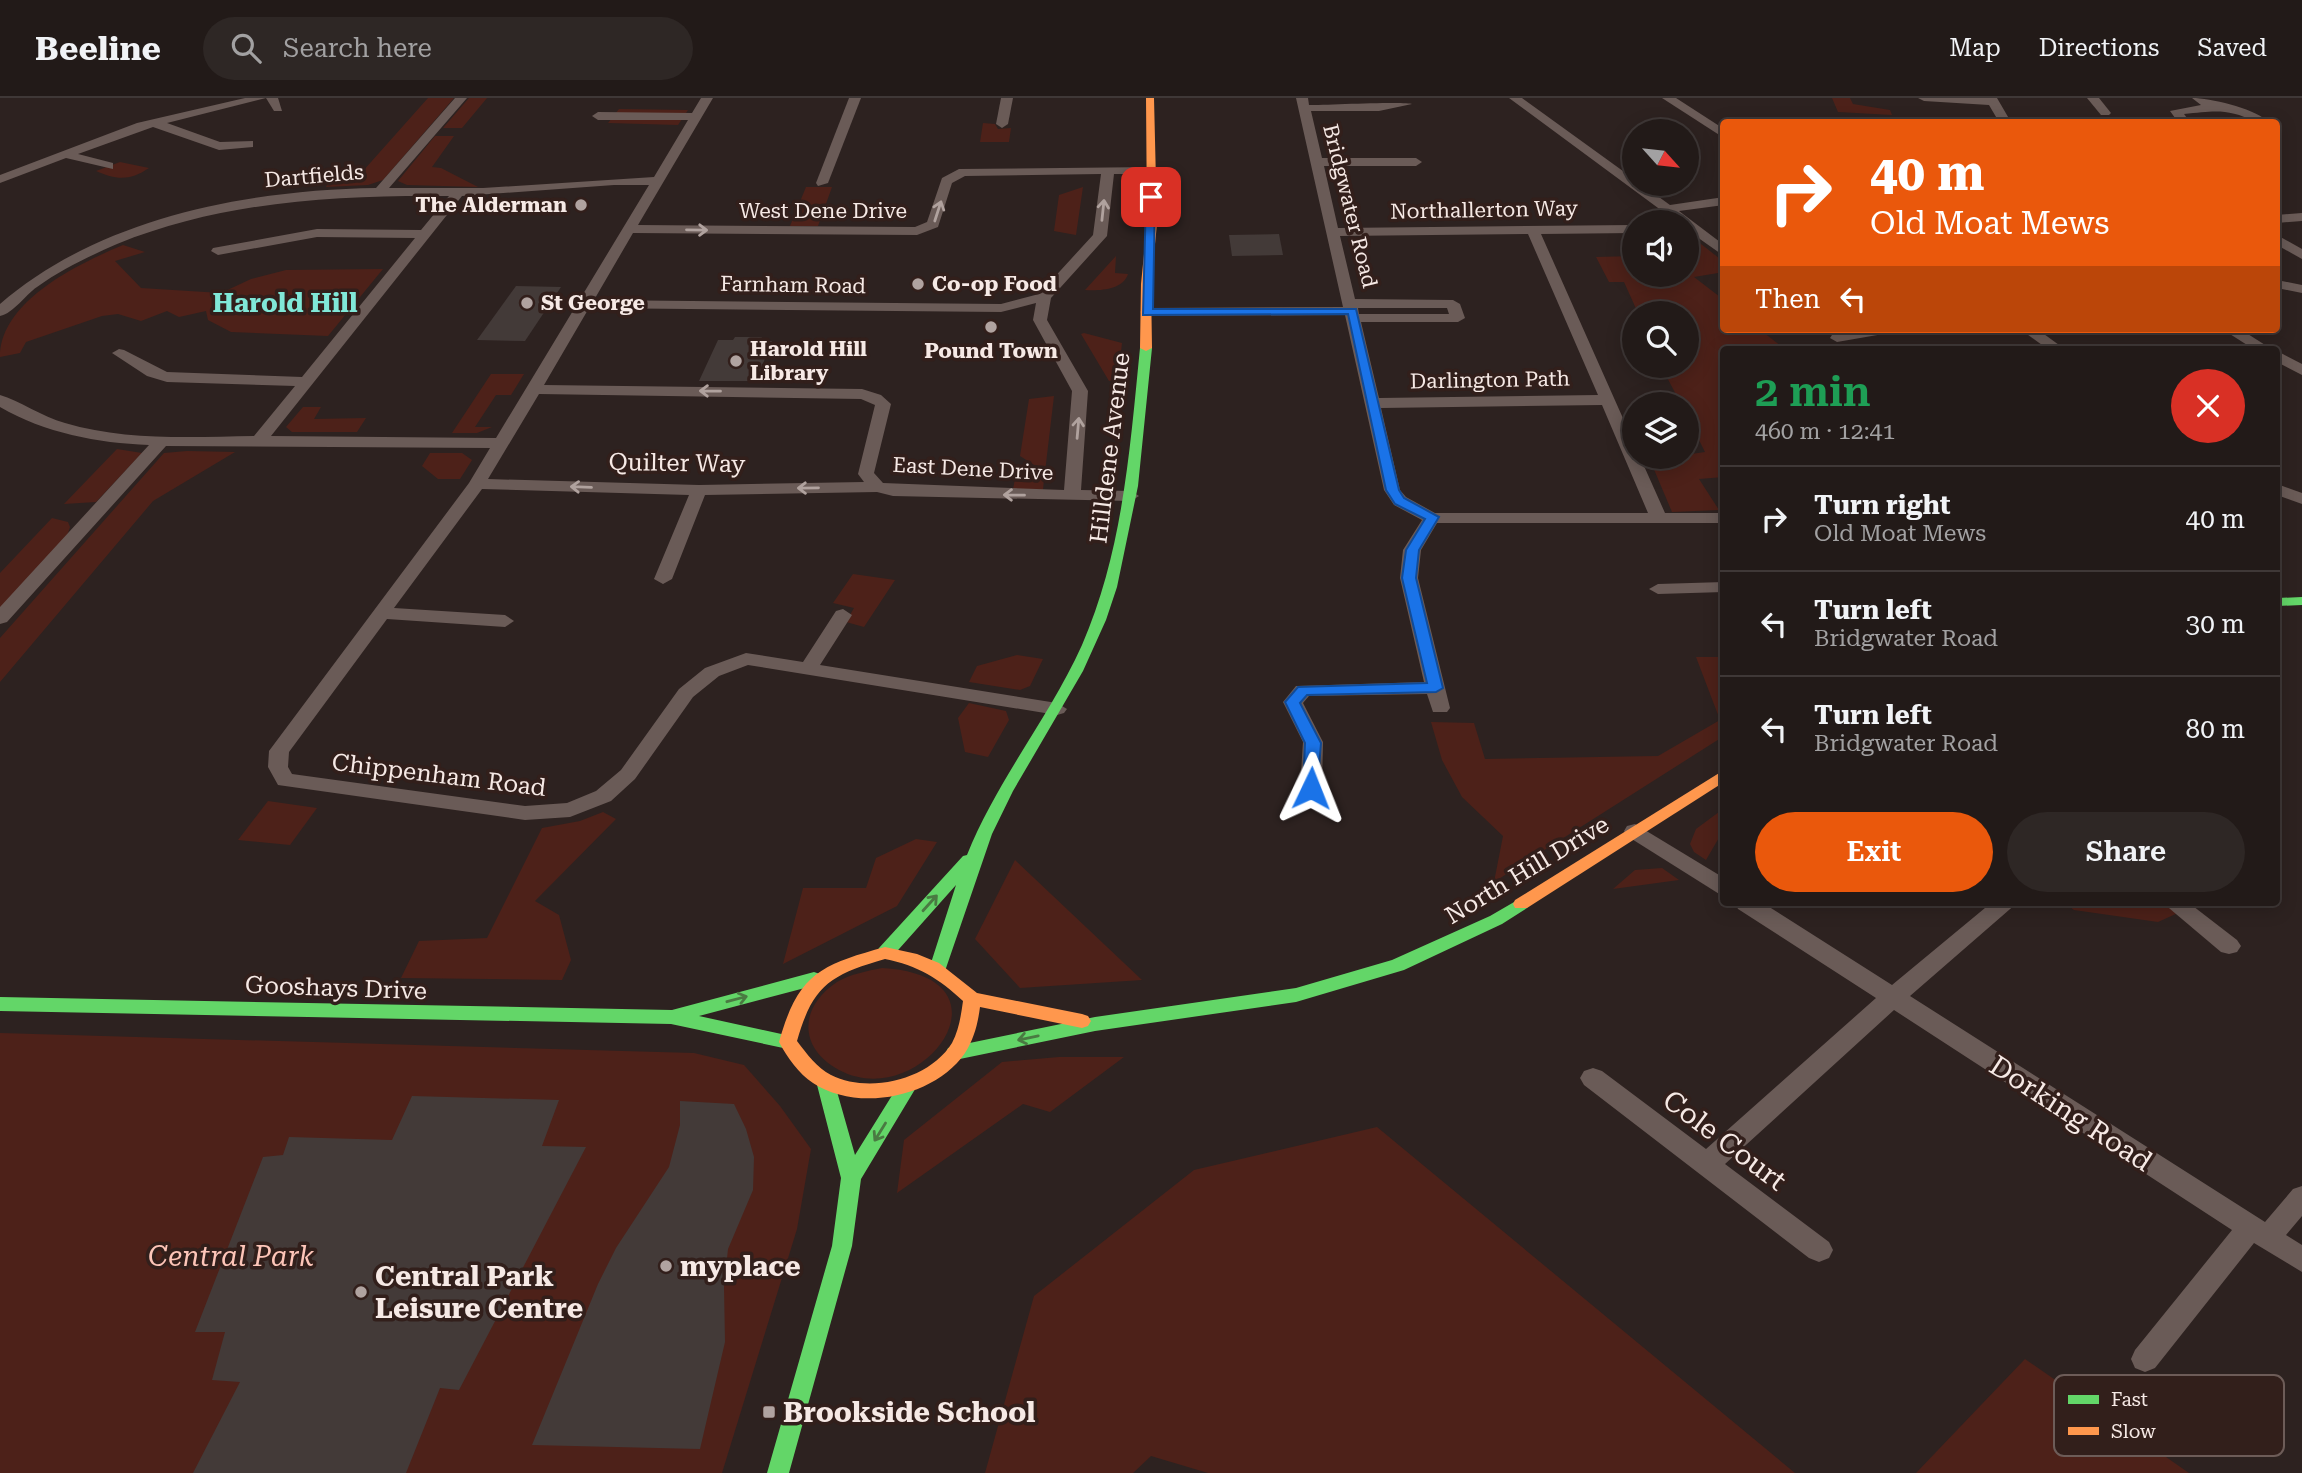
<!DOCTYPE html>
<meta charset="utf-8">
<style>
:root{--surface:#221a18;--page:#2e2725;--text:#f1f3f6;--muted:#a2a1a2;--line:#3f3837;--accent:#ea580c}
body{margin:0;font-family:"Roboto Serif",serif;background:var(--page);color:var(--text);height:100vh;display:flex;flex-direction:column;font-size:26px;white-space:nowrap}
*{box-sizing:border-box;margin:0}
p{font-size:23px;color:var(--muted)}
.icon{flex:none;width:38px;height:38px;fill:none;stroke:currentColor;stroke-width:2;stroke-linecap:round;stroke-linejoin:round}
.map{position:relative;flex:1;overflow:hidden}
.sheet{position:absolute;left:1720px;top:248px;width:560px;height:560px;display:flex;flex-direction:column;background:var(--surface);border-radius:7px;box-shadow:0 4px 18px #0003,0 0 0 2px var(--line)}
.sheet>*{flex:none}
.banner{position:absolute;left:1720px;top:21px;width:560px;height:214px;border-radius:7px;box-shadow:0 4px 18px #0003,0 0 0 2px var(--line);background:#ea580c;color:#fff;overflow:hidden}
.needle{width:46px;rotate:117deg}
.buttons{position:absolute;left:1622px;top:21px;display:grid;gap:14px}
.buttons a{display:grid;place-items:center;width:77px;height:77px;border-radius:50%;background:var(--surface);box-shadow:0 4px 18px #0003,0 0 0 2px var(--line);font-size:35px}
.pin{position:absolute;display:grid;place-items:center;width:60px;height:60px;color:#fff;margin:-30px;border-radius:14px;box-shadow:0 4px 10px #0006}
.me{position:absolute;width:77px;margin:-38px;rotate:2deg;stroke-linejoin:round;filter:drop-shadow(0 0 5px #0008)}
.turn{display:flex;align-items:center;gap:24px;height:147px;padding:0 35px;font-size:32px}
.turn .icon{width:91px;height:91px;stroke-width:2.5}
.turn b{display:block;font-size:49px;line-height:60px}
.then{display:flex;align-items:center;height:66px;padding:0 35px;background:#0003;gap:14px;font-size:26px}
.round{display:grid;place-items:center;flex:none;width:74px;height:74px;border-radius:37px;background:var(--page)}
.headline{display:flex;align-items:center;justify-content:space-between;height:119px;padding:0 35px}
h1{font-size:42px;font-weight:600;line-height:52px;color:#1e9e55}
.button{display:flex;gap:14px;margin-top:auto;padding:14px 35px}
.button a{flex:1;height:80px;border-radius:42px;background:var(--accent);color:#fff;font-size:28px;font-weight:600;line-height:80px;text-align:center}
.button a+a{background:var(--page);color:var(--text)}
ul{padding:0;list-style:none}
li{display:flex;align-items:center;gap:21px;height:105px;padding:0 35px;border-top:2px solid var(--line)}
li div{flex:1}
li b{display:block;font-size:26px}
li em{font-style:normal}
header{display:flex;align-items:center;gap:42px;box-sizing:border-box;height:98px;padding:0 35px;background:var(--surface);border-bottom:2px solid var(--line)}
header strong{font-size:33px}
nav{display:flex;gap:38px;margin-inline-start:auto;font-size:24px}
.search{width:490px;height:63px;background:var(--page);display:flex;align-items:center;gap:18px;box-sizing:border-box;padding:0 24px;border-radius:38px;color:var(--muted);font-size:26px}
.map>svg:first-child{display:block}
.green{fill:#4d2119}
.building{fill:#433a38}
.lines{fill:none;stroke-linecap:round;stroke-linejoin:round}
.street{fill:#6a5b57;fill-rule:evenodd}
.fast{fill:#63d668;fill-rule:evenodd}
.slow{fill:#ff974d;fill-rule:evenodd}
.oneway{stroke:#b0a29e}
.oneway2{stroke:#4a7a42}
.route{fill:#1a73e8;stroke:#114b97;stroke-width:2}
.poi-dot{fill:#b0a3a0;stroke:#321f1b;stroke-width:2.5}
.labels{text-anchor:middle;stroke-width:7;stroke-linejoin:round;paint-order:stroke}
.far-street-label{font-size:21px;fill:#f6e9e5;stroke:#321f1b}
.far-poi-label{font-size:21px;font-weight:bold;fill:#f6e9e5;stroke:#321f1b;text-anchor:start}
.street-label{font-size:24px;fill:#f6e9e5;stroke:#321f1b}
.far-district-label{font-size:26px;font-weight:bold;fill:#80e8d8;stroke:#321f1b}
.near-street-label{font-size:28px;fill:#f6e9e5;stroke:#321f1b}
.near-park-label{font-size:28px;font-style:italic;fill:#fdc5b8;stroke:#321f1b}
.near-poi-label{font-size:28px;font-weight:bold;fill:#f6e9e5;stroke:#321f1b;text-anchor:start}
.key{fill:#321f1b;stroke:#6d5c58;stroke-width:2}
.key-label{font-size:19px;fill:#f6e9e5}
</style>
<header>
<strong>Beeline</strong>
<div class="search"><svg class="icon" aria-label="search" viewBox="0 0 24 24"><circle cx="10" cy="10" r="6"/><path d="M15 15l6 6"/></svg>Search here</div>
<nav><a>Map</a><a>Directions</a><a>Saved</a></nav>
</header>
<div class="map">
<svg width="2302" height="1375" viewBox="0 0 2302 1375">
<rect width="100%" height="100%" fill="#2d2220"/>
<g class="green">
<path d="M 428,0 L 454,0 L 383,82 L 368,87 L 326,89 C 333,74 348,73 363,73 Z"/>
<polygon points="469,0 487,0 462,30 443,30"/>
<polygon points="1832,0 1850,0 1853,6 1890,12 1892,17 1838,14"/>
<polygon points="619,11 688,12 678,27 608,25"/>
<polygon points="983,25 995,26 998,31 1011,30 1009,44 980,44"/>
<polygon points="435,38 454,38 432,69 441,70 478,89 407,87 398,83"/>
<path d="M 120,64 L 149,70 C 130,83 116,82 96,73 Z"/>
<polygon points="806,89 832,89 818,128 790,128"/>
<polygon points="1083,89 1076,137 1054,133 1059,97"/>
<polygon points="1687,135 1724,164 1724,174 1694,179 1724,202 1724,231 1759,231 1786,252 1724,252 1724,379 1699,381 1719,412 1672,414 1650,362 1705,354 1687,318 1687,306 1681,306 1661,268 1687,268 1687,215 1638,215 1624,184 1609,184 1596,159 1634,158 1634,177 1687,177"/>
<path d="M 123,147 L 145,154 L 115,163 L 141,190 L 221,195 L 251,181 L 286,172 L 383,171 L 328,238 L 231,234 L 208,222 L 206,213 L 179,219 L 167,213 L 141,223 L 118,216 L 102,218 L 26,244 L 20,255 L 0,259 C 0,203 78,166 123,147 Z"/>
<path d="M 1116,158 L 1115,175 L 1128,176 C 1123,192 1099,193 1085,192 Z"/>
<polygon points="1084,235 1122,245 1118,281 1109,283 1081,236"/>
<polygon points="491,276 524,276 511,297 496,297 475,329 492,329 477,335 452,335"/>
<polygon points="1054,298 1045,374 1020,358 1029,301"/>
<polygon points="303,309 321,309 314,321 366,320 357,334 292,334 286,329"/>
<polygon points="117,351 142,355 96,404 64,406"/>
<polygon points="187,353 235,354 153,403 0,584 0,540 164,355"/>
<polygon points="430,355 462,355 472,362 460,381 438,381 422,368"/>
<polygon points="1018,366 1044,381 1043,392 1013,391"/>
<polygon points="52,420 68,424 70,429 67,438 0,512 0,475"/>
<polygon points="853,476 895,482 864,529 846,524 854,510 833,505"/>
<polygon points="1017,557 1043,561 1030,588 1020,592 969,584 977,568"/>
<polygon points="1696,559 1724,559 1724,638 1494,784 1503,738 1462,699 1442,662 1431,624 1474,625 1485,661 1658,658 1720,622"/>
<polygon points="969,605 1006,613 1009,622 988,659 965,654 958,620"/>
<polygon points="268,703 317,710 290,747 238,742"/>
<polygon points="603,714 616,721 535,803 559,817 571,862 562,882 401,880 419,843 487,840 542,730 580,723"/>
<polygon points="1719,714 1724,719 1724,731 1706,762 1694,754 1690,746 1696,731"/>
<polygon points="916,741 937,744 897,808 783,866 803,790 866,790 876,760"/>
<polygon points="1015,762 1142,882 1020,890 975,841"/>
<polygon points="1662,770 1679,782 1613,791 1635,772"/>
<polygon points="2065,805 2200,805 2158,824 2074,812"/>
<path d="M 882,870 C 1022,878 922,1016 839,972 C 798,950 799,909 837,884 C 851,876 867,873 882,870 Z"/>
<polygon points="0,935 694,955 744,967 780,1008 811,1051 797,1131 722,1375 0,1375"/>
<polygon points="1059,959 1124,959 1050,1014 1023,1006 897,1095 904,1042 1002,964"/>
<polygon points="1377,1029 1795,1375 1208,1375 1151,1358 1133,1375 985,1375 1034,1198 1194,1072"/>
<polygon points="2025,1261 2189,1375 1916,1375"/>
</g>
<g class="building">
<polygon points="1279,136 1283,157 1232,158 1229,137"/>
<polygon points="516,188 561,189 525,243 477,242"/>
<polygon points="735,239 762,239 760,243 772,243 756,283 699,283 718,242 733,242"/>
<polygon points="412,998 559,1002 542,1048 586,1049 459,1292 440,1290 406,1375 193,1375 240,1284 212,1282 225,1234 195,1234 263,1059 283,1057 289,1039 392,1042"/>
<polygon points="680,1003 734,1006 746,1031 754,1059 753,1092 728,1151 724,1189 725,1244 700,1351 532,1347 598,1186 616,1150 669,1069 680,1027"/>
</g>
<g class="lines">
<g class="street">
<polygon points="245,0 266,0 167,25 220,44 253,43 253,49 219,52 153,29 78,56 113,65 113,71 66,60 0,85 0,77 137,25"/>
<polygon points="266,0 278,0 282,13 274,13"/>
<path d="M 455,0 L 467,0 L 389,90 L 483,90 L 654,79 L 688,22 L 598,22 L 592,18 L 598,14 L 692,15 L 701,0 L 713,0 L 638,127 L 915,129 L 927,124 L 942,80 L 959,71 L 1154,69 L 1154,75 L 1150,76 L 1114,76 L 1107,138 L 1051,200 L 1047,222 L 1088,293 L 1081,392 L 1131,393 L 1139,398 L 1131,403 L 893,398 L 877,394 L 705,397 L 672,481 L 663,486 L 654,481 L 689,397 L 482,391 L 394,510 L 505,517 L 514,523 L 505,529 L 387,521 L 289,654 L 288,669 L 292,676 L 525,708 L 567,705 L 596,693 L 621,672 L 679,591 L 705,570 L 746,555 L 803,564 L 836,513 L 843,511 L 852,517 L 820,567 L 1057,605 L 1067,611 L 1064,615 L 1057,617 L 748,567 L 719,578 L 693,599 L 635,681 L 611,703 L 570,719 L 525,722 L 278,687 L 268,669 L 269,653 L 469,385 L 490,350 L 166,348 L 7,524 L 0,526 L 0,509 L 149,347 C 97,345 45,335 0,309 L 0,297 C 19,302 42,319 65,325 C 125,343 192,339 254,338 L 295,288 L 167,284 L 147,278 L 112,255 L 119,251 L 124,252 L 167,274 L 302,279 L 415,140 L 317,139 L 218,157 L 211,153 L 213,150 L 317,131 L 421,132 L 449,98 C 336,97 223,103 117,146 C 90,158 62,171 37,189 C 25,197 14,215 0,218 L 0,206 C 99,120 247,92 376,90 ZM 1101,76 L 1093,137 L 1039,196 L 1001,206 L 594,202 L 633,135 L 917,137 L 938,129 L 952,85 L 965,78 ZM 614,87 L 649,87 L 496,340 L 271,338 L 462,98 ZM 1036,205 L 1033,222 L 1072,293 L 1064,392 L 883,385 L 874,375 L 891,306 L 881,297 L 862,291 L 544,287 L 589,210 L 1001,214 ZM 539,296 L 861,301 L 875,307 L 858,376 L 864,384 L 699,387 L 488,381 Z"/>
<polygon points="849,0 861,0 828,85 818,88 816,85"/>
<polygon points="1001,0 1013,0 1008,26 1002,30 996,26"/>
<path d="M 1296,0 L 1308,0 L 1309,7 C 1324,7 1407,3 1412,6 L 1379,13 L 1311,13 L 1322,60 L 1416,60 L 1422,64 L 1416,68 L 1324,68 L 1338,130 L 1634,127 L 1634,135 L 1541,136 L 1634,345 L 1634,359 L 1640,359 L 1665,415 L 1724,415 L 1724,425 L 1437,425 L 1421,452 L 1418,480 L 1450,610 L 1447,614 L 1433,614 L 1427,596 L 1309,598 L 1303,605 L 1323,644 L 1322,690 L 1311,697 L 1300,690 L 1303,644 L 1283,604 L 1296,588 L 1424,584 L 1400,480 L 1403,452 L 1422,422 L 1394,407 L 1384,392 L 1345,217 L 1147,218 L 1140,214 L 1147,210 L 1343,209 ZM 1528,136 L 1598,297 L 1379,300 L 1361,224 L 1458,224 L 1465,220 L 1460,206 L 1453,202 L 1355,201 L 1340,138 ZM 1358,210 L 1447,210 L 1449,216 L 1359,216 ZM 1602,307 L 1648,415 L 1435,415 L 1406,399 L 1400,392 L 1381,310 Z"/>
<polygon points="1509,0 1522,0 1634,81 1634,86 1641,86 1670,107 1724,99 1724,107 1679,113 1724,147 1724,158 1687,132 1687,124 1677,124"/>
<polygon points="1662,0 1676,0 1724,31 1724,40"/>
<polygon points="1918,0 1997,0 2011,24 1999,24 1989,7 1924,3"/>
<polygon points="2087,0 2099,0 2111,15 2109,17 2101,17"/>
<path d="M 2192,0 C 2210,0 2252,10 2266,22 L 2256,24 C 2227,10 2215,13 2184,16 L 2190,24 L 2178,24 L 2170,13 L 2201,7 Z"/>
<polygon points="2302,115 2302,123 2277,125 2277,117"/>
<polygon points="2277,137 2302,151 2302,161 2277,147"/>
<polygon points="2277,182 2302,187 2302,195 2277,190"/>
<polygon points="1863,231 1896,231 1889,235 1837,244 1830,240 1832,237"/>
<polygon points="2020,231 2037,231 2066,252 2049,252"/>
<polygon points="2222,231 2240,231 2273,252 2255,252"/>
<polygon points="2277,253 2302,266 2302,277 2277,264"/>
<polygon points="2277,386 2302,395 2302,406 2277,397"/>
<polygon points="1724,484 1724,494 1658,496 1649,491 1658,486"/>
<polygon points="1635,726 1724,780 1724,799 1627,738 1624,733 1627,728"/>
<polygon points="1735,805 1763,805 1892,887 1991,805 2017,805 1910,898 2265,1124 2293,1091 2302,1088 2302,1118 2286,1137 2302,1147 2302,1174 2254,1145 2155,1270 2145,1274 2135,1270 2131,1261 2135,1252 2232,1132 1894,912 1725,1066 1829,1144 1833,1152 1829,1160 1819,1164 1809,1160 1584,987 1580,980 1584,973 1593,970 1602,973 1706,1051 1876,900 1738,811"/>
<polygon points="2163,805 2189,805 2237,842 2241,848 2237,854 2229,856 2221,854"/>
</g>
<g class="fast">
<path d="M 1146,247 L 1152,250 L 1138,388 L 1117,489 L 1106,522 L 1083,573 L 1013,693 L 992,736 L 945,873 L 933,873 L 930,868 L 956,787 L 891,860 L 879,860 L 876,855 L 879,850 L 963,758 L 967,757 C 997,682 1049,620 1082,547 C 1123,453 1130,350 1140,250 Z"/>
<polygon points="2302,499 2302,507 2277,508 2277,500"/>
<polygon points="1521,800 1527,802 1529,806 1527,810 1502,826 1404,872 1296,904 1095,933 955,962 948,960 946,955 948,950 955,948 1095,919 1296,890 1392,862 1490,818"/>
<polygon points="814,874 820,876 823,881 820,886 699,918 795,939 797,944 795,949 788,951 671,926 0,913 0,899 672,912"/>
<polygon points="825,976 832,978 834,983 855,1057 901,983 908,981 915,983 917,988 861,1081 852,1148 789,1375 767,1375 832,1148 841,1080 816,983 818,978"/>
</g>
<g class="slow">
<polygon points="1146,0 1154,0 1157,126 1151,186 1152,250 1146,253 1140,250 1141,186 1147,126"/>
<polygon points="1724,672 1724,684 1527,810 1515,810 1513,806 1515,802"/>
<path d="M 885,849 L 917,856 L 939,865 L 977,895 L 1082,916 L 1088,918 L 1091,923 L 1088,928 L 1082,930 L 980,909 C 978,925 974,941 965,955 C 935,999 858,1015 813,985 C 799,976 787,959 779,944 C 798,876 820,867 885,849 ZM 885,861 C 917,867 940,881 963,903 C 961,917 959,932 952,945 C 929,982 869,996 831,977 C 817,970 807,956 797,943 C 813,887 830,877 885,861 Z"/>
</g>
</g>
<defs><path id="oneway-shaft" d="M-6 0H5M1.5-3L5.5 0L1.5 3" fill="none" stroke-width="1.6" stroke-linecap="round" stroke-linejoin="round" transform="scale(1.75)"/></defs>
<g class="oneway">
<use href="#oneway-shaft" transform="translate(1103 112) rotate(-84)"/>
<use href="#oneway-shaft" transform="translate(938 113) rotate(-72)"/>
<use href="#oneway-shaft" transform="translate(697 132) rotate(1)"/>
<use href="#oneway-shaft" transform="translate(710 293) rotate(-179)"/>
<use href="#oneway-shaft" transform="translate(1078 330) rotate(-85)"/>
<use href="#oneway-shaft" transform="translate(581 389) rotate(-178)"/>
<use href="#oneway-shaft" transform="translate(808 390) rotate(179)"/>
<use href="#oneway-shaft" transform="translate(1014 397) rotate(-179)"/>
</g>
<g class="oneway2">
<use href="#oneway-shaft" transform="translate(930 805) rotate(-48)"/>
<use href="#oneway-shaft" transform="translate(737 901) rotate(-15)"/>
<use href="#oneway-shaft" transform="translate(1028 940) rotate(168)"/>
<use href="#oneway-shaft" transform="translate(880 1034) rotate(122)"/>
</g>
<polygon class="route" points="1151,96 1155,99 1153,211 1356,211 1399,392 1404,400 1439,419 1419,452 1416,480 1443,590 1436,594 1307,597 1300,605 1321,645 1317,694 1305,694 1303,690 1305,645 1285,604 1298,589 1427,585 1402,480 1406,452 1425,421 1395,406 1386,392 1348,216 1143,217 1146,99"/>
<g class="poi-dot">
<circle cx="581" cy="107" r="7"/>
<circle cx="918" cy="186" r="7"/>
<circle cx="527" cy="205" r="7"/>
<circle cx="991" cy="229" r="7"/>
<circle cx="736" cy="263" r="7"/>
<circle cx="666" cy="1168" r="7"/>
<circle cx="361" cy="1194" r="7"/>
<rect x="762" y="1307" width="14" height="14" rx="3.5"/>
</g>
<g class="labels">
<g class="far-street-label">
<text transform="translate(314 78) rotate(-5)" y="7">Dartfields</text>
<text transform="translate(1350 108) rotate(76)" y="7">Bridgwater Road</text>
<text transform="translate(1484 112) rotate(-1)" y="7">Northallerton Way</text>
<text x="823" y="120">West Dene Drive</text>
<text transform="translate(793 187) rotate(1)" y="7">Farnham Road</text>
<text transform="translate(1490 282) rotate(-1)" y="7">Darlington Path</text>
<text transform="translate(973 371) rotate(3)" y="7">East Dene Drive</text>
</g>
<g class="far-poi-label">
<text x="567" y="114" text-anchor="end">The Alderman</text>
<text x="932" y="193">Co-op Food</text>
<text x="541" y="212">St George</text>
<text x="750" y="258">Harold Hill<tspan x="750" dy="24">Library</tspan></text>
<text x="991" y="260" text-anchor="middle">Pound Town</text>
</g>
<g class="street-label">
<text transform="translate(1110 350) rotate(-83)" y="8">Hilldene Avenue</text>
<text transform="translate(677 365) rotate(1)" y="8">Quilter Way</text>
<text transform="translate(439 677) rotate(7)" y="8">Chippenham Road</text>
<text transform="translate(1527 772) rotate(-31)" y="8">North Hill Drive</text>
<text transform="translate(336 890) rotate(2)" y="8">Gooshays Drive</text>
</g>
<g class="far-district-label">
<text x="285" y="214">Harold Hill</text>
</g>
<g class="near-street-label">
<text transform="translate(2071 1015) rotate(33)" y="10">Dorking Road</text>
<text transform="translate(1725 1042) rotate(37)" y="10">Cole Court</text>
</g>
<g class="near-park-label">
<text x="231" y="1168">Central Park</text>
</g>
<g class="near-poi-label">
<text x="680" y="1178">myplace</text>
<text x="375" y="1188">Central Park<tspan x="375" dy="32">Leisure Centre</tspan></text>
<text x="783" y="1324">Brookside School</text>
</g>
</g>
<rect x="2054" y="1277" width="230" height="81" rx="10" class="key"/>
<rect x="2068" y="1297" width="31" height="9" fill="#63d668"/>
<rect x="2068" y="1329" width="31" height="8" fill="#ff974d"/>
<g class="key-label">
<text x="2111" y="1308">Fast</text>
<text x="2111" y="1340">Slow</text>
</g>
</svg>
<div class="buttons">
<a><svg class="needle" viewBox="-14 -14 28 28"><path d="M0-13l5 13h-10z" fill="#e53935"/><path d="M0 13l5-13h-10z" fill="#a2a1a2"/></svg></a>
<a><svg class="icon" aria-label="sound" viewBox="0 0 24 24"><path d="M4 9h4l5-4v14l-5-4H4zM17 9q2 3 0 6"/></svg></a>
<a><svg class="icon" aria-label="search" viewBox="0 0 24 24"><circle cx="10" cy="10" r="6"/><path d="M15 15l6 6"/></svg></a>
<a><svg class="icon" aria-label="layers" viewBox="0 0 24 24"><path d="M12 4l9 5-9 5-9-5zM3 14l9 5 9-5"/></svg></a>
</div>
<div class="pin" style="left:1151px;top:99px;background:#d93025"><svg class="icon" aria-label="arrive" viewBox="0 0 24 24"><path d="M6 21V4h12l-3 4 3 4H6"/></svg></div>
<svg class="me" style="left:1311px;top:690px" viewBox="-20 -20 40 40"><path d="M0-17L14 15 0 8-14 15z" fill="#1a73e8" stroke="#fff" stroke-width="4"/></svg>
<div class="banner">
<div class="turn"><svg class="icon" aria-label="right" viewBox="0 0 24 24"><path d="M7 20v-9h11M14 6l5 5-5 5"/></svg><div><b>40 m</b>Old Moat Mews</div></div>
<div class="then">Then<svg class="icon" aria-label="left" viewBox="0 0 24 24"><path d="M17 20v-9H6M10 6l-5 5 5 5"/></svg></div>
</div>
<section class="sheet">
<div class="headline"><div><h1>2 min</h1><p>460 m · 12:41</p></div><a class="round" style="background:#d93025;color:#fff"><svg class="icon" aria-label="close" viewBox="0 0 24 24"><path d="M6 6l12 12M18 6L6 18"/></svg></a></div>
<ul>
<li><svg class="icon" aria-label="right" viewBox="0 0 24 24"><path d="M7 20v-9h11M14 6l5 5-5 5"/></svg><div><b>Turn right</b><p>Old Moat Mews</p></div><em>40 m</em></li>
<li><svg class="icon" aria-label="left" viewBox="0 0 24 24"><path d="M17 20v-9H6M10 6l-5 5 5 5"/></svg><div><b>Turn left</b><p>Bridgwater Road</p></div><em>30 m</em></li>
<li><svg class="icon" aria-label="left" viewBox="0 0 24 24"><path d="M17 20v-9H6M10 6l-5 5 5 5"/></svg><div><b>Turn left</b><p>Bridgwater Road</p></div><em>80 m</em></li>
</ul>
<div class="button"><a>Exit</a><a>Share</a></div>
</section>
</div>
